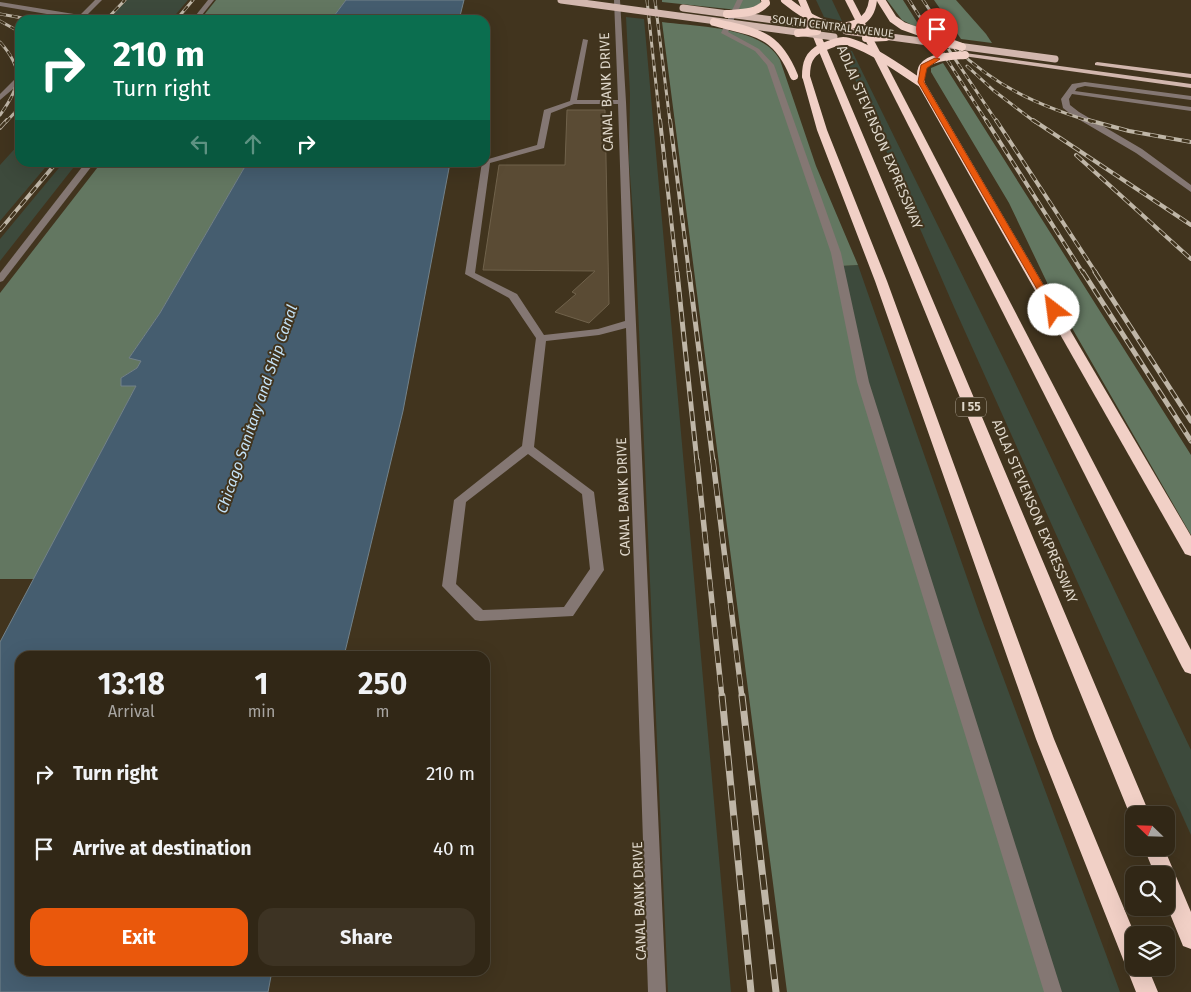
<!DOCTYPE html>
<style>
:root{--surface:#312716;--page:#3d3323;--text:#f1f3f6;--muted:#a8a5a1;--line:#4c4435;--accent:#ea580c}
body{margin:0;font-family:"Fira Sans",sans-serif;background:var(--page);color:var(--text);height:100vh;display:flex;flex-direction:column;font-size:19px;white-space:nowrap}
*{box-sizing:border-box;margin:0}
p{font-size:16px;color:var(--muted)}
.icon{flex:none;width:28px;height:28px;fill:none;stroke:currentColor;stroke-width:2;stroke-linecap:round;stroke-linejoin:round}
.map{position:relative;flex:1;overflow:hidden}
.details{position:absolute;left:15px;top:651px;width:475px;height:325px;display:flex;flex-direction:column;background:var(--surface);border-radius:15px;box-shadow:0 5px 20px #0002,0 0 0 1px var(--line)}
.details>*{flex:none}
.hud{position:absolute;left:15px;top:15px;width:475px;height:152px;border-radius:15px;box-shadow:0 5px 20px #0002,0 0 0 1px var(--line);background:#0b6e4f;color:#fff;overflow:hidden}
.needle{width:32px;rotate:293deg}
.tools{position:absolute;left:1125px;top:806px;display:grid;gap:10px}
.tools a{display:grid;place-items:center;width:50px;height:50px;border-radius:10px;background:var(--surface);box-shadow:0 5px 20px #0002,0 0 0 1px var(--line);font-size:25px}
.pin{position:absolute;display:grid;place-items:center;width:42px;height:42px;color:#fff;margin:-51px -21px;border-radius:50% 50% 50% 0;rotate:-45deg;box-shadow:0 0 5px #0007}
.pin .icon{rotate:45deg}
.me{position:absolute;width:55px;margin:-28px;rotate:330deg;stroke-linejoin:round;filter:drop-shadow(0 0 4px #0008)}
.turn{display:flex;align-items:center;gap:18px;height:105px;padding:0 15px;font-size:22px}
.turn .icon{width:65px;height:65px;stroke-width:2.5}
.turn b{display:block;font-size:35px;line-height:42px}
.lanes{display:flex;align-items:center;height:48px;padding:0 15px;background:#0003;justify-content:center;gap:25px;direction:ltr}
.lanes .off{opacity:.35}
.eta{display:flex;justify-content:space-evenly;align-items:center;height:85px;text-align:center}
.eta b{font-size:30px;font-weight:700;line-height:35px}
.action{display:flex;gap:10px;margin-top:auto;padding:10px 15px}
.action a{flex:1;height:58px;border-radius:15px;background:var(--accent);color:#fff;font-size:20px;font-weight:700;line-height:58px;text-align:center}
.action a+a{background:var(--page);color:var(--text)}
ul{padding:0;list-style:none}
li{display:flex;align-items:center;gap:15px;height:75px;padding:0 15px}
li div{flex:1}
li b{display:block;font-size:19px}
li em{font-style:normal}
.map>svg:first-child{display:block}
.green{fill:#3d4a3c}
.forest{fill:#637761}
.water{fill:#455d6f;stroke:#73828a}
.building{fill:#5a4b34;stroke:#70624b}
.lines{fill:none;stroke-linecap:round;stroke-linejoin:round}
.minor{fill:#847773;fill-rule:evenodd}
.major{fill:#d2b7ae;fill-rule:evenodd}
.highway{fill:#f1d0c6;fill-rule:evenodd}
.rail-far4-casing{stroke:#bfb6a7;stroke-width:3}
.rail-far3-casing{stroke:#bfb6a7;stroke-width:4}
.rail-far2-casing{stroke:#bfb6a7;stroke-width:5}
.rail-far1-casing{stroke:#bfb6a7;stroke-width:5.5}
.rail-casing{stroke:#bfb6a7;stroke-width:7}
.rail-far4{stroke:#41341e;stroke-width:2;stroke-dasharray:6;stroke-linecap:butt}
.rail-far3{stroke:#41341e;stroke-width:2.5;stroke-dasharray:8;stroke-linecap:butt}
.rail-far2{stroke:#41341e;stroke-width:3;stroke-dasharray:10;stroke-linecap:butt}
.rail-far1{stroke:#41341e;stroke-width:4;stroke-dasharray:12;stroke-linecap:butt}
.rail{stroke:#41341e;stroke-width:5;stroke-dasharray:15;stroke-linecap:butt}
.major-bridge{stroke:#d2b7ae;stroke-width:7}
.highway-bridge{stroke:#f1d0c6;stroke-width:8}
.route{fill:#ea580c;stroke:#983908}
.labels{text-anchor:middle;stroke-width:4;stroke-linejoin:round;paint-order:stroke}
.far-street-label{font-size:11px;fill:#dfd7ca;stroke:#41341e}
.shield{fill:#41341e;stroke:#b0a696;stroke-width:1}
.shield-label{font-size:12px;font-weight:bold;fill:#dfd7ca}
.street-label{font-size:14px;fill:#dfd7ca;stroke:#41341e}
.water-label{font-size:15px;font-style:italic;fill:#c4e2f7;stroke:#41341e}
</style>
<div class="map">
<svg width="1191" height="992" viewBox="0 0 1191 992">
<rect width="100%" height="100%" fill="#41341e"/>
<g class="green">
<polygon points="127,0 188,0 171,20 108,20"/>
<polygon points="816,0 832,0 842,21 824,17"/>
<polygon points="626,17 644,19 731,992 668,992 635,239 629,162 630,94"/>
<polygon points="842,49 852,51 1009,370 1191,750 1191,835 954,307"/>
<polygon points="20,143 20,162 49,163 0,221 0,165"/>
<polygon points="63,163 77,163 0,261 0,239"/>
<polygon points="858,265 980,615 1120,992 1053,992 863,382 839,266"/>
</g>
<g class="forest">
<polygon points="216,0 346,0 331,20 200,20"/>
<path d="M 662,0 L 760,0 L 761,2 C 755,9 747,9 738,10 L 662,2 Z"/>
<polygon points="887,0 903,0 922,30 902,20"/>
<polygon points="934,0 956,0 986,34 992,43 961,39"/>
<path d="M 662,22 C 697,27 761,26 780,60 L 816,166 L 858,265 L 840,266 L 863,382 L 1053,992 L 787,992 Z"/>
<polygon points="943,63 1191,455 1191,535 1053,295 1009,203 931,72 931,68"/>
<polygon points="101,163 247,163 160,313 129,358 142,360 137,368 121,378 121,386 136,386 34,579 0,579 0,293"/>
</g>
<g class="water">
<polygon points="346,0 464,0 459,20 331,20"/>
<polygon points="247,163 450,163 403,411 344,656 20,656 20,971 272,971 268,992 0,992 0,642 136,386 121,386 121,378 137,368 141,361 129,358 160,313"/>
</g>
<polygon class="building" points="567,110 605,110 609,304 589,323 555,312 576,294 572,292 595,271 483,270 499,165 565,165"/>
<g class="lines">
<g class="minor">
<polygon points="95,0 102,0 82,20 0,6 0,2 80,15"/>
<polygon points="208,0 214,0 198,20 192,20"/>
<path d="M 614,0 L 620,0 L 626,102 L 666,992 L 648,992 L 626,328 L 599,335 L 546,341 L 534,447 L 594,492 L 604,570 L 573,616 L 480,621 L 475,620 L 442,586 L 454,500 L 522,446 L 536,338 L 509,298 L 465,274 L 482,162 L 485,162 L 485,160 L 537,145 L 544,110 L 570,101 L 583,39 L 588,40 L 577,100 L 618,100 ZM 574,104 L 618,104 L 625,321 L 598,329 L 544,335 L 517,294 L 475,273 L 490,163 L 544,148 L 551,113 ZM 528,454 L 582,494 L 590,569 L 564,607 L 483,610 L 456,584 L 466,502 Z"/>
<polygon points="737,0 743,0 728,32 759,49 774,65 841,253 869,382 1062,992 1044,992 857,382 831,253 767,65 755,51 721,33"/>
<polygon points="17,77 20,77 20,83 0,100 0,94"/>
<polygon points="1085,82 1191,96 1191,100 1085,86 1077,88 1075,91 1191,107 1191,111 1072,94 1069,99 1070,105 1079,112 1142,149 1191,185 1191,192 1136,153 1073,116 1063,108 1061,99 1072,84"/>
<polygon points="86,162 95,162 3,281 0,282 0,273"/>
</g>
<g class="major">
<polygon points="965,53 1191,84 1191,88 963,56 963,54"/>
<polygon points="1097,62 1191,74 1191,78 1095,65 1095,63"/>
</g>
<g class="highway">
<polygon points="798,0 806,0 1150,815 1134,815 1134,822 1130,815"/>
<polygon points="845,0 853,0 1191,650 1191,674 1185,672 1182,667"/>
<polygon points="806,73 810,76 827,130 887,281 1054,739 1135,935 1134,968 1148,968 1158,992 1136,992 1036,739 875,281 817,130 802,76"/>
<polygon points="921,80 925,83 1191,536 1191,556 1185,554 917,83"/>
<polygon points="1144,848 1164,848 1191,912 1191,949 1183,946 1166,904 1166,875 1155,875"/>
</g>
<defs>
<g id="rail-far4">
<polyline points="647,0 660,122"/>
<polyline points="655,0 670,122"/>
<polyline points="909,0 987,122"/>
<polyline points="923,0 956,50"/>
<polyline points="0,14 34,20"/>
<polyline points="106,20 125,0"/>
<polyline points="176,20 193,0"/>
<polyline points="0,21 20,32"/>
<path d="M 0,42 C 25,70 21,86 0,115"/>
<polyline points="945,44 997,122"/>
<path d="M 954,47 C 997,87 1037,105 1092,122"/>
<polyline points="967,66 993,90 1035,122"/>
<polyline points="6,122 20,107"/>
</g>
<g id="rail-far3">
<polyline points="660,120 677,273"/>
<polyline points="670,120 689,273"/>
<polyline points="986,120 1083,273"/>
<polyline points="996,120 1096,273"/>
<polyline points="1033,120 1191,225"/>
<polyline points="1088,120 1129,131 1191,142"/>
<polyline points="0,128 7,120"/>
<polyline points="1076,155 1191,259"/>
<polyline points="0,230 57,162"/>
</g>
<g id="rail-far2">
<polyline points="677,272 697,462"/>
<polyline points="689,272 713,462"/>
<polyline points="1083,272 1191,441"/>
<polyline points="1095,272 1191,421"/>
</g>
<g id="rail-far1">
<polyline points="697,460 722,698"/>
<polyline points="713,460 742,698"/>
</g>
<g id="rail">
<polyline points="722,696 751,992"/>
<polyline points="742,696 776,992"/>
</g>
</defs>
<use href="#rail-far4" class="rail-far4-casing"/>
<use href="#rail-far3" class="rail-far3-casing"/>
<use href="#rail-far2" class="rail-far2-casing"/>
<use href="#rail-far1" class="rail-far1-casing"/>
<use href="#rail" class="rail-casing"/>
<use href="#rail-far4" class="rail-far4"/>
<use href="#rail-far3" class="rail-far3"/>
<use href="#rail-far2" class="rail-far2"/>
<use href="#rail-far1" class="rail-far1"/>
<use href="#rail" class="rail"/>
<g class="major-bridge">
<polyline points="561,0 834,37"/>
<polyline points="683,8 833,28"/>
<polyline points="846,31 1055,59"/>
</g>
<g class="highway-bridge">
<path d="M 785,0 C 805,16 833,35 859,22 C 868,18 872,9 873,0"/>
<polyline points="881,0 893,19 903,26 962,47"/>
<path d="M 727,14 C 742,13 755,14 766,3 L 765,0"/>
<path d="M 714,22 C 756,33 776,32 794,76"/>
<polyline points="798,33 817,31"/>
<polyline points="866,38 886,37"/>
<path d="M 806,76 C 806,63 809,54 821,48 C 828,45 837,41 843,41 C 863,42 904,72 921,83 C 921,78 920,71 923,67 C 930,56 954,56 965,55"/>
</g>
</g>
<polygon class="route" points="935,58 940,59 927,68 924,82 1058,310 1057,312 1050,312 1049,310 918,82 921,65"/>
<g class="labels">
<g class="far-street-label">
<text transform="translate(833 26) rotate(7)" y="4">SOUTH CENTRAL AVENUE</text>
</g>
<rect class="shield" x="956" y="397.5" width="30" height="19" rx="4"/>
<g class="shield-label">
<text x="971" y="411">I 55</text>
</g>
<g class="street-label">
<text transform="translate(606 92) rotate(-92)" y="5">CANAL BANK DRIVE</text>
<text transform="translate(880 137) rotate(67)" y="5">ADLAI STEVENSON EXPRESSWAY</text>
<text transform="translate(623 497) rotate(-92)" y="5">CANAL BANK DRIVE</text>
<text transform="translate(1035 511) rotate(67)" y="5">ADLAI STEVENSON EXPRESSWAY</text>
<text transform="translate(639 901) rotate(-92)" y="5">CANAL BANK DRIVE</text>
</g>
<g class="water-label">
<text transform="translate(257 409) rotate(-71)" y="5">Chicago Sanitary and Ship Canal</text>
</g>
</g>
</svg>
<div class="tools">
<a><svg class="needle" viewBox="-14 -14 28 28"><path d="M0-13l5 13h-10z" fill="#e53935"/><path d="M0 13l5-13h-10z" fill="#a8a5a1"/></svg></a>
<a><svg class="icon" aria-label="search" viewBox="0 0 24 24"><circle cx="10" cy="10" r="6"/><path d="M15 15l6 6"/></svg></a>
<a><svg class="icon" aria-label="layers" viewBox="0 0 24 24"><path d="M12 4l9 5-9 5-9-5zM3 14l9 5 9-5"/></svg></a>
</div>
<div class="pin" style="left:937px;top:59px;background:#d93025"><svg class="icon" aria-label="arrive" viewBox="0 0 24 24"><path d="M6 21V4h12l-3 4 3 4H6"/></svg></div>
<svg class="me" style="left:1054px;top:310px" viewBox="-20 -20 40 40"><circle r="19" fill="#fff"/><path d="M0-13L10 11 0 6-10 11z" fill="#ea580c"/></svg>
<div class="hud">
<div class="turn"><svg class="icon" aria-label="right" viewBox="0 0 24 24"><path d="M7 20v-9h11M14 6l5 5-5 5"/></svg><div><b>210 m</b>Turn right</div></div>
<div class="lanes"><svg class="icon off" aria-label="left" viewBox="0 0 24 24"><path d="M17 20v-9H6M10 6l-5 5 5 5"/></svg><svg class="icon off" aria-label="ahead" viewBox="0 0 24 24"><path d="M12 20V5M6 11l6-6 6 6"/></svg><svg class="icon" aria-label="right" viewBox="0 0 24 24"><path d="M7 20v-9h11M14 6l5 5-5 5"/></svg></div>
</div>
<section class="details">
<div class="eta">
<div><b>13:18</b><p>Arrival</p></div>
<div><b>1</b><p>min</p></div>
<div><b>250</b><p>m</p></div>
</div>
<ul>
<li><svg class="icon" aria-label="right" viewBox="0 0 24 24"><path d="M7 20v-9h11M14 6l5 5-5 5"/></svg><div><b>Turn right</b></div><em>210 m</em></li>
<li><svg class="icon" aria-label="arrive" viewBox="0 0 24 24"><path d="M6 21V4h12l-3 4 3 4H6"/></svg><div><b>Arrive at destination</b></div><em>40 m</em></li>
</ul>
<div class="action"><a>Exit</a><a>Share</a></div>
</section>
</div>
